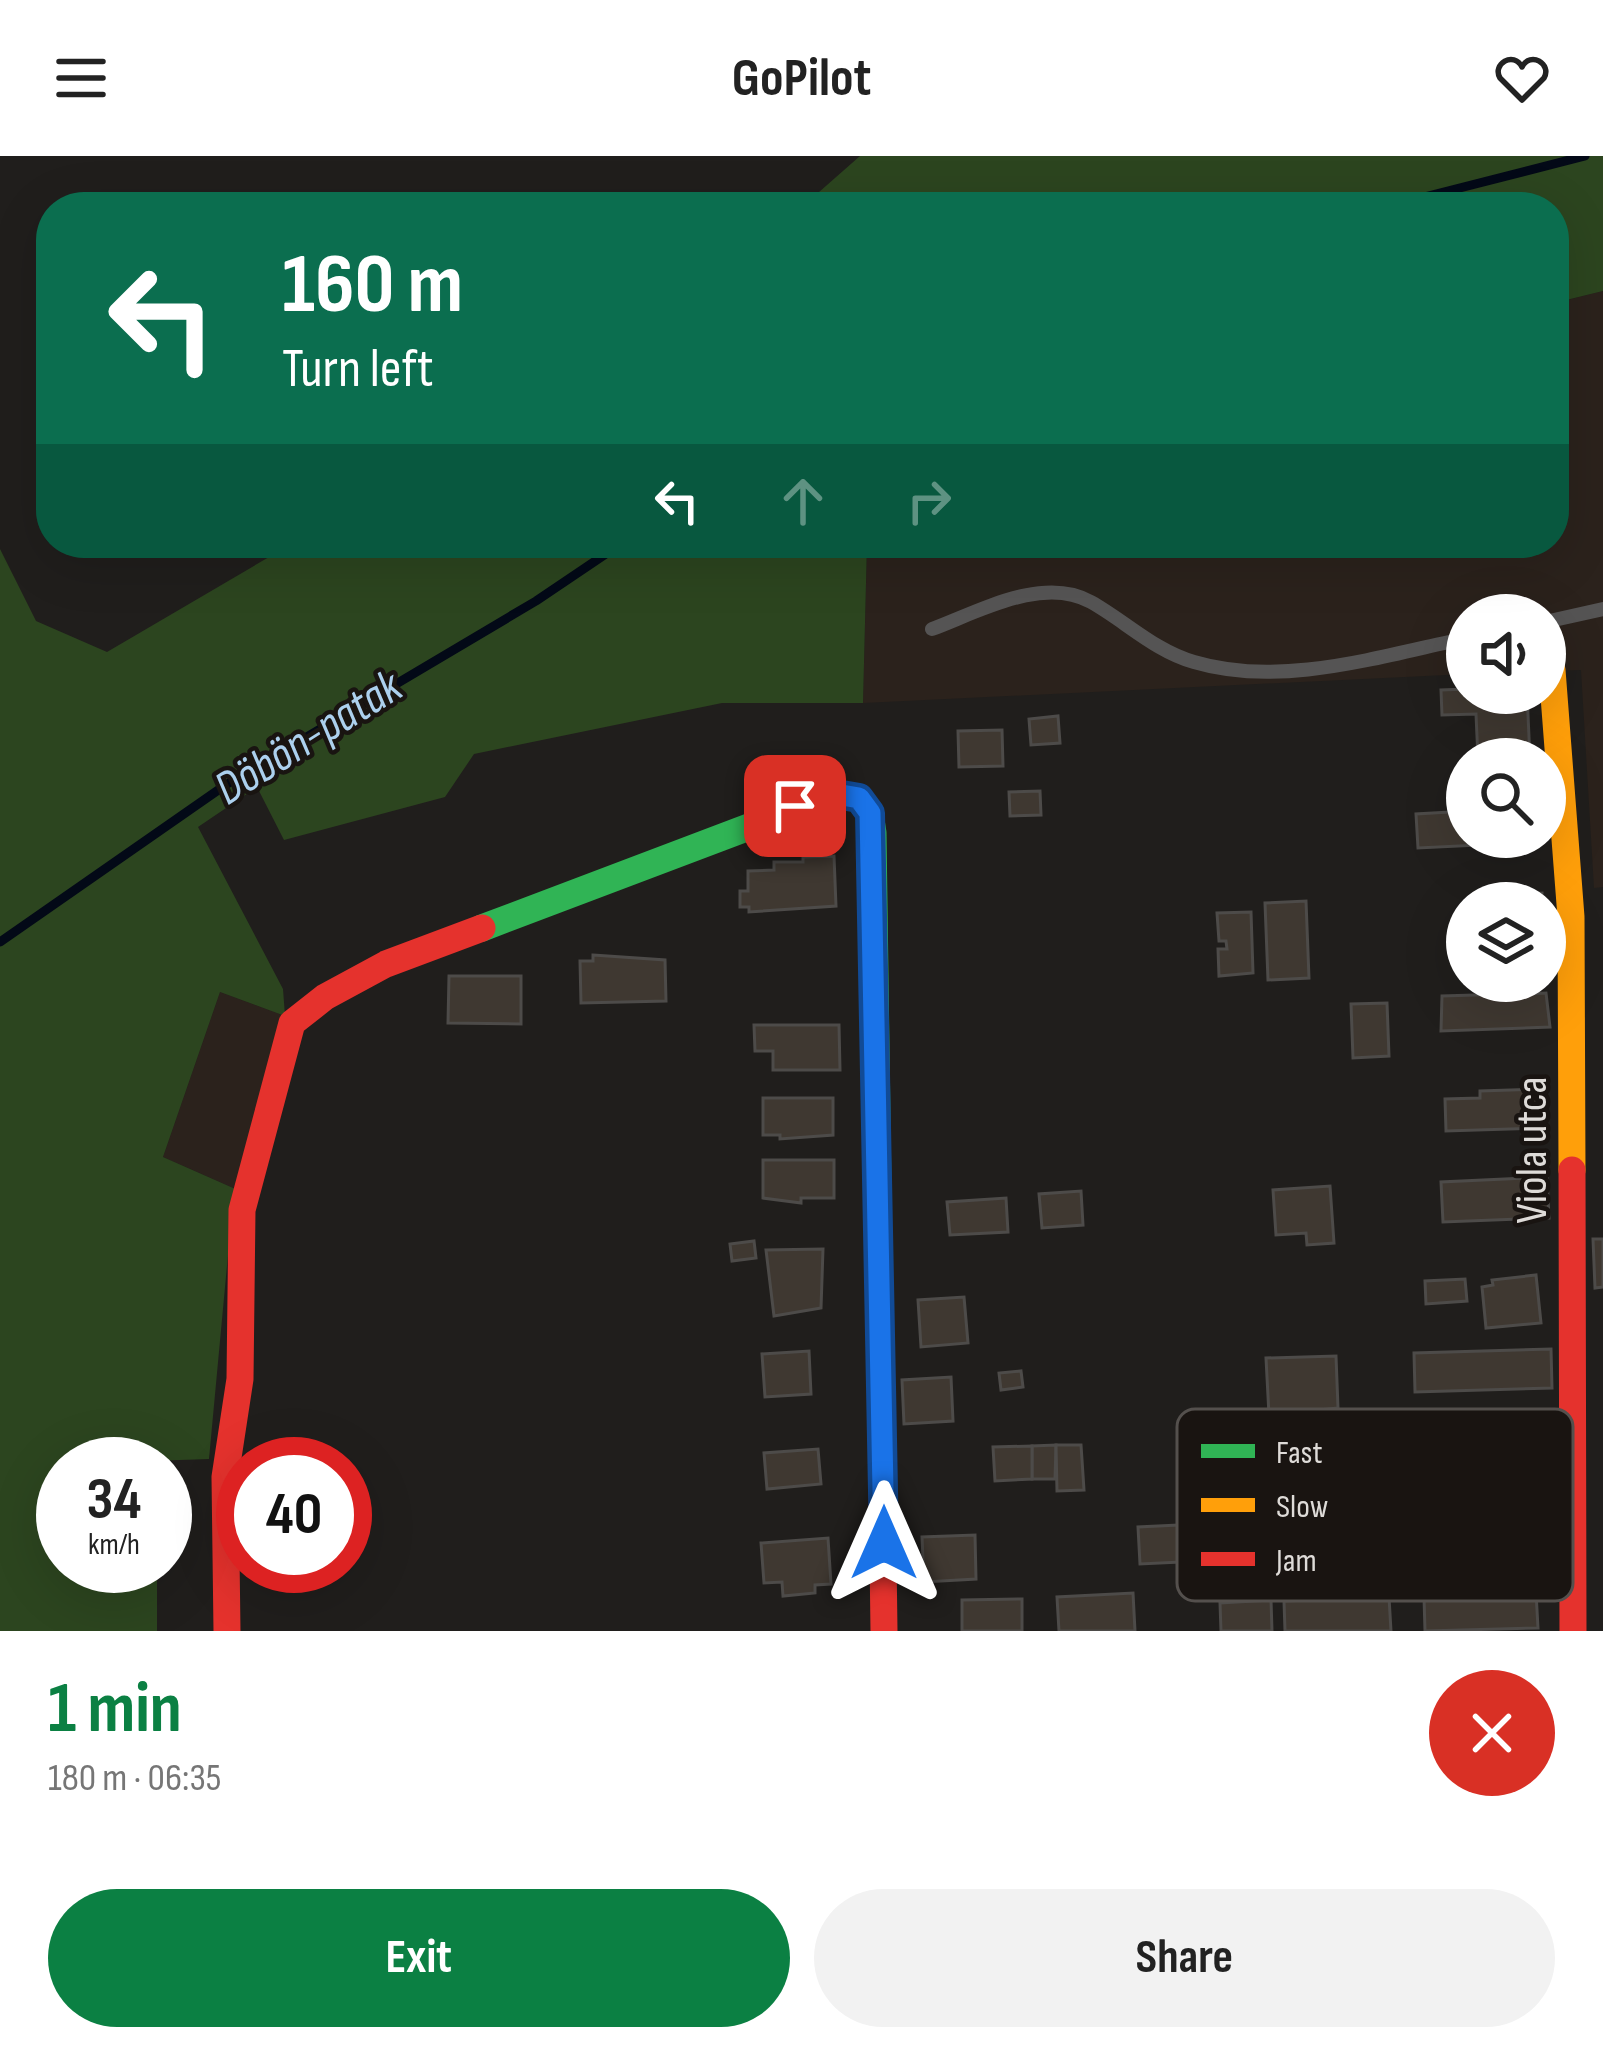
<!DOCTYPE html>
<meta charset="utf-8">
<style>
:root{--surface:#fff;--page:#f2f2f2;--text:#222;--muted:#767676;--accent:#0b8043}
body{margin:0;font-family:"Sofia Sans Condensed",sans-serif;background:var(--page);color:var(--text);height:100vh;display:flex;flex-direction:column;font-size:45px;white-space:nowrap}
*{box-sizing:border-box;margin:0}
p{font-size:39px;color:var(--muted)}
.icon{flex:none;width:66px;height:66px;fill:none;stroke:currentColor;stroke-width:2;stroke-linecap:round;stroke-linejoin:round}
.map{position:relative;height:1475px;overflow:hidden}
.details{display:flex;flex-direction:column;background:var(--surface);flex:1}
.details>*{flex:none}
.hud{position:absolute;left:36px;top:36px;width:1533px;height:366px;border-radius:48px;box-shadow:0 12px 48px #0002;background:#0b6e4f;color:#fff;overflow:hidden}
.tools{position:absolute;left:1446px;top:438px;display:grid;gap:24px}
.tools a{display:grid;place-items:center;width:120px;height:120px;border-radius:50%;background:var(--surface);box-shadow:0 12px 48px #0002;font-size:60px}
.speed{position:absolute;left:36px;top:1281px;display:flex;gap:24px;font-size:60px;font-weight:700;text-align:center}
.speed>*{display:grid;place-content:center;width:156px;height:156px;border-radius:50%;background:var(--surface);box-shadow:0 12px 48px #0002;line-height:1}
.speed small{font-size:30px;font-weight:400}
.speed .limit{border:18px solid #d22;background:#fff;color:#111}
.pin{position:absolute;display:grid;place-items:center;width:102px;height:102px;color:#fff;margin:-51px;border-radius:24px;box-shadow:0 6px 18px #0006}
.me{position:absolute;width:132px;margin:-66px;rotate:0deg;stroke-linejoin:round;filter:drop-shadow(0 0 9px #0008)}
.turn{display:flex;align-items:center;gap:42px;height:252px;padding:0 48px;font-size:54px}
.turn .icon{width:156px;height:156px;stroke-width:2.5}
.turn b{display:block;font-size:84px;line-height:102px}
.lanes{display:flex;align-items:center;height:114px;padding:0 48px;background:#0003;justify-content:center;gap:60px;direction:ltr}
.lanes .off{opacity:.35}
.round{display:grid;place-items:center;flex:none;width:126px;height:126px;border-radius:63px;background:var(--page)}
.overview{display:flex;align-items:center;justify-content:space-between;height:204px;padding:0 48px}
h1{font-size:72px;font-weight:700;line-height:90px;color:var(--accent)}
.primary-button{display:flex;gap:24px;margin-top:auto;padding:24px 48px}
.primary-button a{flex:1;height:138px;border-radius:72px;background:var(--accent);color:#fff;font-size:48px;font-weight:700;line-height:138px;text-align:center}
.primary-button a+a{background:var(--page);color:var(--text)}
header{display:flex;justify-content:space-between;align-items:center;height:156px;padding:0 48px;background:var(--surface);font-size:54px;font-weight:700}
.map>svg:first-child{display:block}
.built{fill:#2b221c}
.green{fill:#2c451f}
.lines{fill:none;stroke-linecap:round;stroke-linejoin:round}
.stream{stroke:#030917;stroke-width:9}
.building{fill:#3f3831;stroke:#4d4b49;stroke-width:3}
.lane{stroke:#555454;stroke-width:14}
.fast{stroke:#30b455;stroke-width:27}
.slow{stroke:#ff9f0a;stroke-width:27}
.jam{stroke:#e5322d;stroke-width:27}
.route-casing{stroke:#114b97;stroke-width:30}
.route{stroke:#1a73e8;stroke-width:21}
.labels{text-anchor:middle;stroke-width:9;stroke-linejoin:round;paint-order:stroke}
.street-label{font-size:45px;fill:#dedbd8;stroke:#191411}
.water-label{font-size:48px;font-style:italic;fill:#acd0ee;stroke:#191411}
.key{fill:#191411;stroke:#54504d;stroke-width:3}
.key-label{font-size:33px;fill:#dedbd8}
</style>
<header><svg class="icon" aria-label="menu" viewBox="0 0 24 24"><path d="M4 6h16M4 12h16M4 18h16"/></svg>GoPilot<svg class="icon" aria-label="heart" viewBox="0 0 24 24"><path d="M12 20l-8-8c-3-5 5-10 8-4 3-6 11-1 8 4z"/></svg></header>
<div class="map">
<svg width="1603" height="1475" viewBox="0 0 1603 1475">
<rect width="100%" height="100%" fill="#201e1c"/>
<g class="built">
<polygon points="1603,135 1603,731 1594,732 1581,514 1545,515 1545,459 1467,459 1467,518 863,547 867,387 1554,387 1554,147"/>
<polygon points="220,836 285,860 240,1035 163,1001"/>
</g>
<g class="green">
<polygon points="860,0 1603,0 1603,135 1554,147 1554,51 802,51"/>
<polygon points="293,387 867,387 863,547 722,547 474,598 445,641 284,684 257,631 198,671 283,833 285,860 220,836 163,1001 240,1035 232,1056 209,1303 63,1308 63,1410 157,1410 157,1475 0,1475 0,393 36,465 107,496"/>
</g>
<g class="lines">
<g class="stream">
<polyline points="1385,51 1585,0"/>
<polyline points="0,786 224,630 536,445 622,387"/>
</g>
</g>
<g class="building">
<polygon points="1467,533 1527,537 1530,603 1478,603 1476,558 1442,559 1441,534"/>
<polygon points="1058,560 1060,587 1031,589 1029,563"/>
<polygon points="1002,574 1003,610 959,611 958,575"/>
<polygon points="1040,635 1041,659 1010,660 1009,636"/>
<polygon points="1467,655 1467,681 1540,681 1540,686 1418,692 1416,658"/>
<polygon points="834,700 836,750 749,756 749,751 740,751 740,735 748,735 748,715 774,714 774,706 803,706 803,701"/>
<polygon points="1542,737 1542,747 1488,747 1488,740"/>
<polygon points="1306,745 1309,822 1268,824 1265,747"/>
<polygon points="1251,756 1253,817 1219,820 1218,793 1227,793 1226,785 1219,785 1217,757"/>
<polygon points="593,799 665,804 666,845 581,847 580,805 593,805"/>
<polygon points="449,820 521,820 521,868 448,867"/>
<polygon points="1546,837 1550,871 1441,875 1442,840"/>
<polygon points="1387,847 1389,900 1353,902 1351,848"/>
<polygon points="754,869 839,869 840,914 773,914 773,895 755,895"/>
<polygon points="1542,933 1543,972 1446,975 1445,943 1480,942 1480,935"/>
<polygon points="763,942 833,942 833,979 780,983 780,979 763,979"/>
<polygon points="763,1004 834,1004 834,1042 801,1042 801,1047 763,1042"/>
<polygon points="1547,1021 1549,1062 1443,1066 1441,1026"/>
<polygon points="1330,1030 1334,1087 1307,1089 1306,1077 1276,1079 1273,1034"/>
<polygon points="1081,1035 1083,1069 1042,1072 1039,1038"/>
<polygon points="1006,1042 1008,1076 950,1079 947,1046"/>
<polygon points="1593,1083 1603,1083 1603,1131 1595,1132"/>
<polygon points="754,1085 756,1102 732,1105 730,1088"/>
<polygon points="823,1093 821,1152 774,1160 766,1094"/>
<polygon points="1536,1119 1541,1167 1486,1172 1482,1131 1493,1129 1492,1124"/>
<polygon points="1465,1123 1467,1145 1426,1148 1425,1125"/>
<polygon points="964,1141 968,1187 921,1191 918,1144"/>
<polygon points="1551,1193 1552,1232 1415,1236 1414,1197"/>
<polygon points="809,1195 811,1238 765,1241 762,1198"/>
<polygon points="1336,1200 1338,1252 1269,1259 1266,1202"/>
<polygon points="1021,1215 1023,1231 1001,1234 999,1217"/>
<polygon points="951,1221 953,1265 904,1268 902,1224"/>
<polygon points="1056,1289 1055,1323 1032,1323 1032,1290"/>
<polygon points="1056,1289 1081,1289 1084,1334 1057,1335"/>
<polygon points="1032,1290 1032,1323 995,1325 993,1291"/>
<polygon points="818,1293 821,1328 767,1333 764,1297"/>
<polygon points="1241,1366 1243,1403 1140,1408 1138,1371"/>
<polygon points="975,1379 976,1423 924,1426 922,1381"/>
<polygon points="828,1382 831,1428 815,1429 815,1437 783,1440 782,1426 764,1427 761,1387"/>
<polygon points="1536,1436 1538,1472 1425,1475 1424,1441"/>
<polygon points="1133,1437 1135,1475 1059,1475 1057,1441"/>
<polygon points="1389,1441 1391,1475 1285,1475 1284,1445"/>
<polygon points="1022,1443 1022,1475 962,1475 962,1444"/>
<polygon points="1271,1444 1272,1475 1221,1475 1220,1447"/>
</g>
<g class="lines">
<g class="lane">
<polyline points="1545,466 1603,453"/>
<path d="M 932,473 C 978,456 1043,419 1091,446 C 1125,465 1155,495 1194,506 C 1281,532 1381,500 1467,482"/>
</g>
<polyline class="fast" points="482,772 836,638 859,642 870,657 873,677 879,1104"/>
<polyline class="slow" points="1552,514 1571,761 1572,1014"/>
<g class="jam">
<polyline points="1572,1014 1573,1475"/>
<polyline points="879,1104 884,1475"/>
<polyline points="227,1475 225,1321 240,1223 242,1054 292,867 325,841 386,808 482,772"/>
</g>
</g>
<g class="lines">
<defs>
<polyline id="route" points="795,650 836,638 859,642 870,657 884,1387"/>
</defs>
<use href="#route" class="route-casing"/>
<use href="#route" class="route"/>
</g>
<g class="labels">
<g class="street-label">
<text transform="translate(1530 994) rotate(-90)" y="16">Viola utca</text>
</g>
<g class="water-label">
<text transform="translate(307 580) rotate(-32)" y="17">Döbön-patak</text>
</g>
</g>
<rect x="1177" y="1253" width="396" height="192" rx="18" class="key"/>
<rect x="1201" y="1288" width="54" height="14" fill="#30b455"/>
<rect x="1201" y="1342" width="54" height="14" fill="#ff9f0a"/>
<rect x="1201" y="1396" width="54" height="14" fill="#e5322d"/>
<g class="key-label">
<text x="1276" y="1307">Fast</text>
<text x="1276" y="1361">Slow</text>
<text x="1276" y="1415">Jam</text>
</g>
</svg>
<div class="tools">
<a><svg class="icon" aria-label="sound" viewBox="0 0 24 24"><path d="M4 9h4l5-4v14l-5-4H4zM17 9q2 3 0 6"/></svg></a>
<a><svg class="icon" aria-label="search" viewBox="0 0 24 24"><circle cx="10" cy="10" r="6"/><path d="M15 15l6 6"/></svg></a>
<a><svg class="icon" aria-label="layers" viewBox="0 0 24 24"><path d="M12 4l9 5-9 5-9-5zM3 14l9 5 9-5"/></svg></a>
</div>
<div class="speed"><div>34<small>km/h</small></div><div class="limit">40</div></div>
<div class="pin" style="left:795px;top:650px;background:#d93025"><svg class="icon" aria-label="arrive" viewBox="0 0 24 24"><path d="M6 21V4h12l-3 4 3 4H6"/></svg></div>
<svg class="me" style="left:884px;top:1387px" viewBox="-20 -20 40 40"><path d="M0-17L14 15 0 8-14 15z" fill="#1a73e8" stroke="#fff" stroke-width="4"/></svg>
<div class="hud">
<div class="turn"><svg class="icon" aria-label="left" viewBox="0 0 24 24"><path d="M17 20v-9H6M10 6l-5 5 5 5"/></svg><div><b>160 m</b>Turn left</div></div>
<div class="lanes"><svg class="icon" aria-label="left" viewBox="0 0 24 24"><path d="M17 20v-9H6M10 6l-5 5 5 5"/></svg><svg class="icon off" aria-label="ahead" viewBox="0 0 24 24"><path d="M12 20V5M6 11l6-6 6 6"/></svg><svg class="icon off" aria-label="right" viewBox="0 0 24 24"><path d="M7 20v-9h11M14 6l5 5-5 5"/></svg></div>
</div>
</div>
<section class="details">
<div class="overview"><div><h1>1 min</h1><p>180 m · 06:35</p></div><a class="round" style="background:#d93025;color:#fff"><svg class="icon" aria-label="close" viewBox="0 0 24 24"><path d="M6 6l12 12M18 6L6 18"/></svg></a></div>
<div class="primary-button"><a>Exit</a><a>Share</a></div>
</section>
